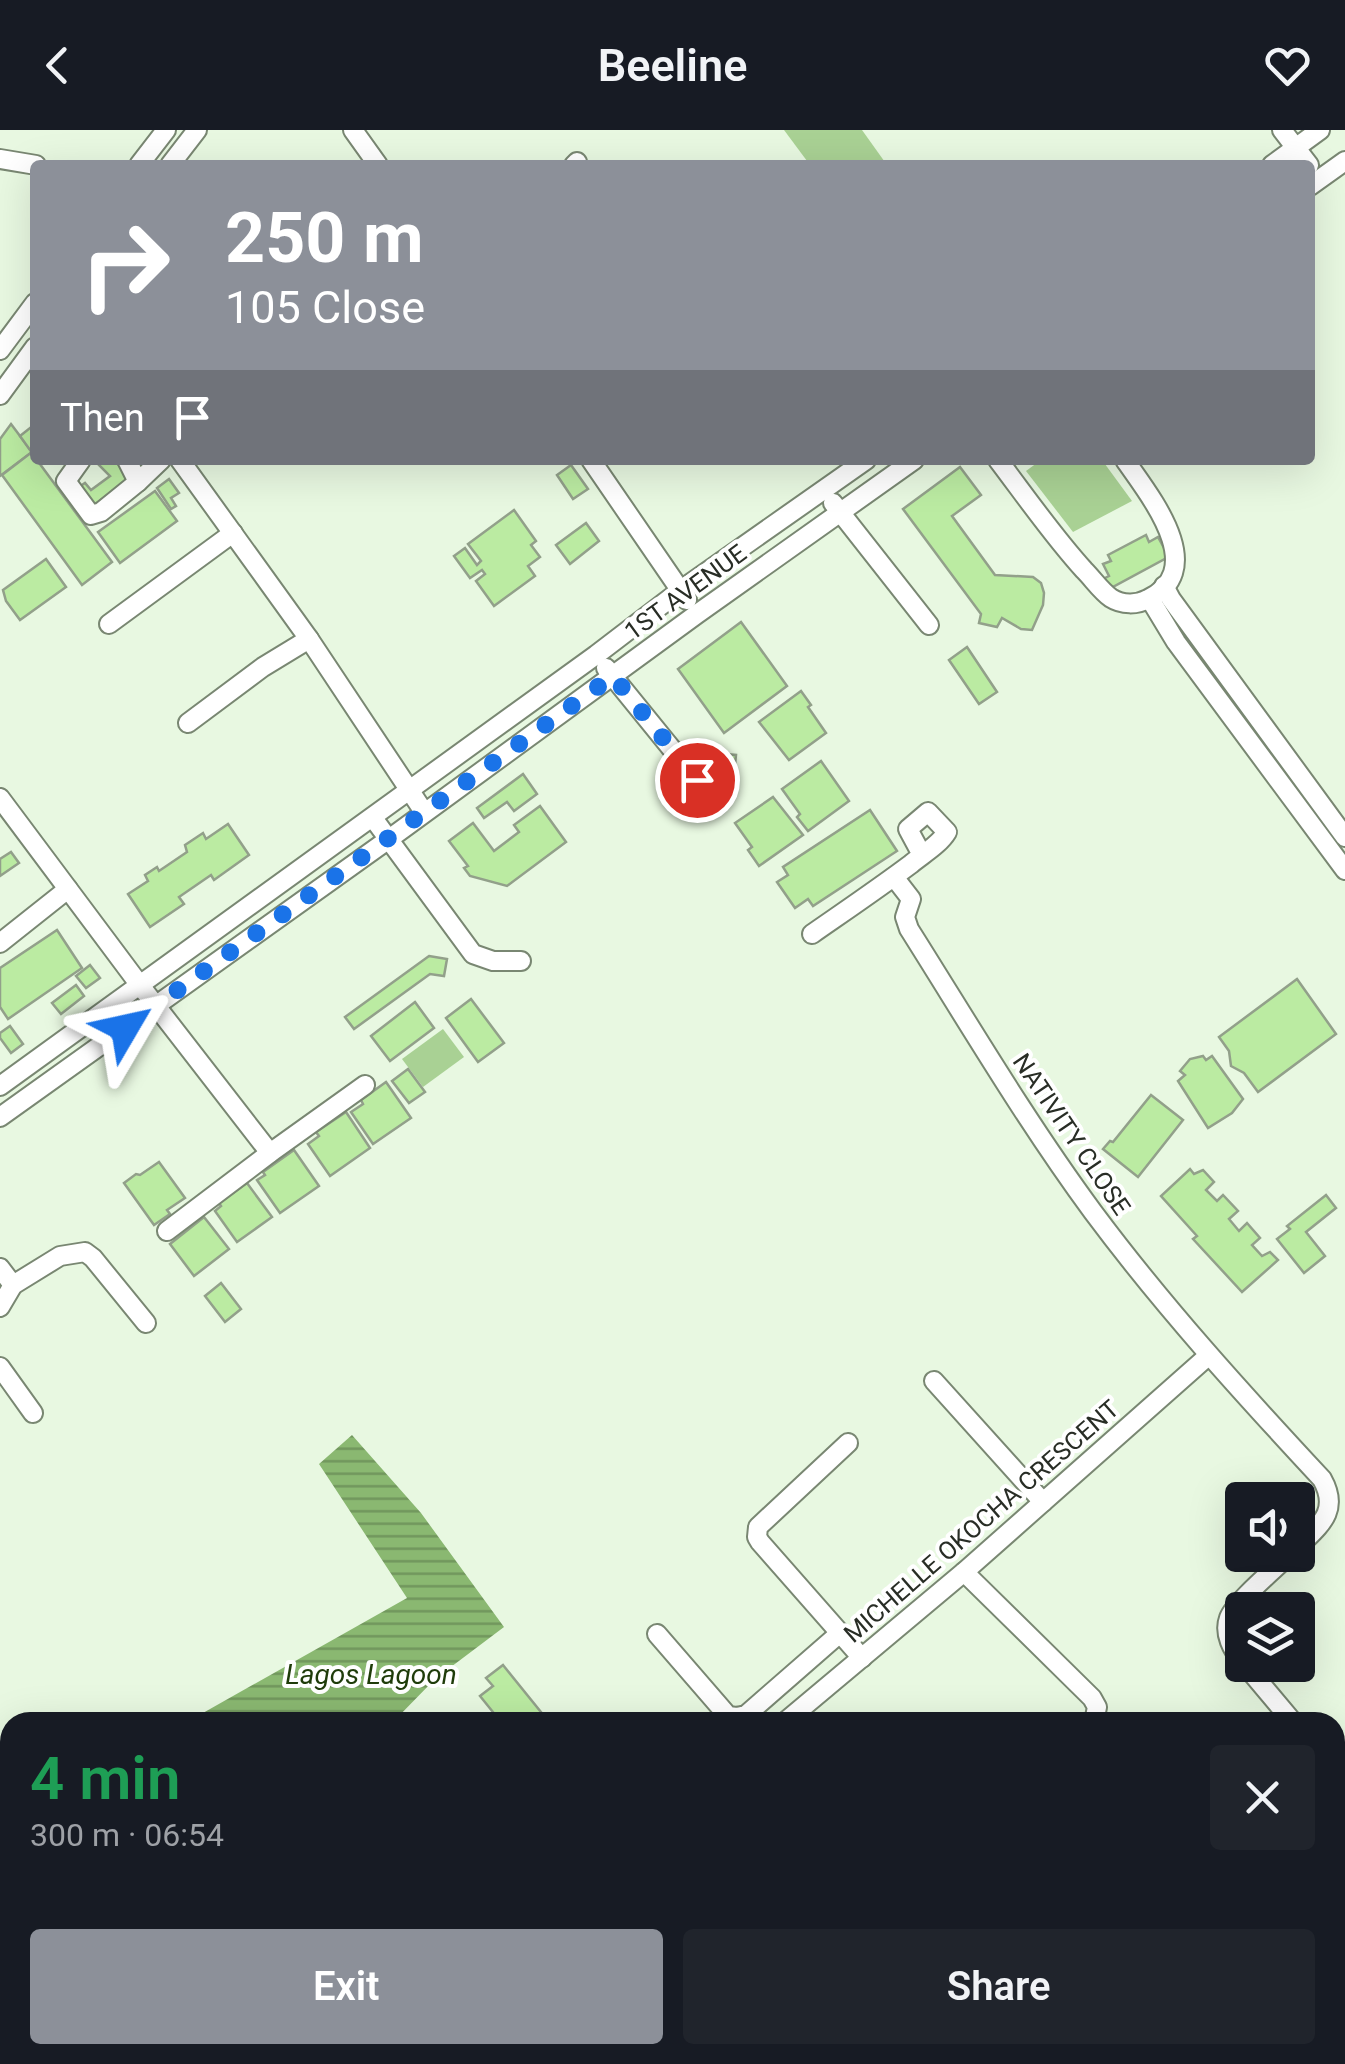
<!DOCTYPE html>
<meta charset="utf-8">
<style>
:root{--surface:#171b24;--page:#20242c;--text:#f1f3f6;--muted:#9ea1a6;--accent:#8c9099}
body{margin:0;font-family:Roboto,sans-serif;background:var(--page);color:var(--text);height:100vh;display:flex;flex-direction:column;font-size:38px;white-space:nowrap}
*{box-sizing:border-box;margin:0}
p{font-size:32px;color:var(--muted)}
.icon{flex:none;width:55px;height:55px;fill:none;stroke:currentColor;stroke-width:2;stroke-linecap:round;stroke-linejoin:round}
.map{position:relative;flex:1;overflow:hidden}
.sheet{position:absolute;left:0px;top:1582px;width:1345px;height:352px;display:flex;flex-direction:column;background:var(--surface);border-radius:30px 30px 0 0;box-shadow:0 10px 40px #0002}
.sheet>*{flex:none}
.hud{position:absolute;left:30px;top:30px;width:1285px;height:305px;border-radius:10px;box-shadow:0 10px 40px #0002;background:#8c9099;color:#fff;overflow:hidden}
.buttons{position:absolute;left:1225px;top:1352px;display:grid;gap:20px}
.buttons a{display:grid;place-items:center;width:90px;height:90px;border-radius:10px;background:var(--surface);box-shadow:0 10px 40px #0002;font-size:50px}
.pin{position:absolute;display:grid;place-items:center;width:85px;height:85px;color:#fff;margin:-42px;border:5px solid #fff;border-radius:50%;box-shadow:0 2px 10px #0007}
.me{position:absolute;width:110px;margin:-55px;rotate:54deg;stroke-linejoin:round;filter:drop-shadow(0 0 8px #0008)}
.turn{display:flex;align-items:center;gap:35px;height:210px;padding:0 30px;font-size:45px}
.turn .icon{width:130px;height:130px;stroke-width:2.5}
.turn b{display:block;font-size:70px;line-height:85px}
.then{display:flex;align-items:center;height:95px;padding:0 30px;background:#0003;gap:20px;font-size:38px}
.round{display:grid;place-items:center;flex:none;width:105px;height:105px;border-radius:10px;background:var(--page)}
.summary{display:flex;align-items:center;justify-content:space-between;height:170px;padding:0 30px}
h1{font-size:60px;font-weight:600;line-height:75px;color:#1e9e55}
.action{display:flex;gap:20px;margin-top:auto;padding:20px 30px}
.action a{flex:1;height:115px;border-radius:10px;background:var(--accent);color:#fff;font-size:40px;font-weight:600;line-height:115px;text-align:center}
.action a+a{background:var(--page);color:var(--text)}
header{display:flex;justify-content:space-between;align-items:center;height:130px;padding:0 30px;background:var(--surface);font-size:45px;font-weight:600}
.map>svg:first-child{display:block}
.green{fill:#a9d194}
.water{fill:url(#water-rules)}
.building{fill:#bbeba2;stroke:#92a08a;stroke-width:2.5}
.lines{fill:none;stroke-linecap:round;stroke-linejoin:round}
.minor-casing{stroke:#798772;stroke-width:22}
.minor{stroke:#fff;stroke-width:18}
.route{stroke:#1a73e8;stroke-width:18;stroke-dasharray:0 32.4}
.labels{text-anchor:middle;stroke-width:8;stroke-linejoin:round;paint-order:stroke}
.street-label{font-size:25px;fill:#282d25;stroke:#fff}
.water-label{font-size:28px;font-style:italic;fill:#1f3c0a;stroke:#fff}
</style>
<header><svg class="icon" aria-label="back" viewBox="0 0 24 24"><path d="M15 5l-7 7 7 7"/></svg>Beeline<svg class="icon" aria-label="heart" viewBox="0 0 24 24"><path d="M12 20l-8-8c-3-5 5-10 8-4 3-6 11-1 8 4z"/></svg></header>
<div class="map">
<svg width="1345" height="1934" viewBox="0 0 1345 1934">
<defs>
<pattern id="water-rules" width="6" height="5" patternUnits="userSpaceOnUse" patternTransform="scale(2.5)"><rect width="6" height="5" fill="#8ab871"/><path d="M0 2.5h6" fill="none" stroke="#71965d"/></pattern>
</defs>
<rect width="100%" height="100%" fill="#e8f8e1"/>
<g class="green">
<polygon points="784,0 862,0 887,35 810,35"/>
<polygon points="1041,330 1102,330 1132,371 1073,402 1026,341"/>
<polygon points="443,899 464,927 423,957 402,929"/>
</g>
<g class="water">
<polygon points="352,1305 421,1383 504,1497 435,1549 393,1592 187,1592 407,1468 319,1334"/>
<polygon points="10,1745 10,1842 0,1856 0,1750"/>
</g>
<g class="building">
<polygon points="11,294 32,322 0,346 0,309"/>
<polygon points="35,294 35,327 20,306"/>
<polygon points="32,322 35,330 37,330 112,432 82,455 2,345"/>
<polygon points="94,330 115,330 129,349 90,378 76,359 85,353 91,360 110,346"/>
<polygon points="571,335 588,359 573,369 557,345"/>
<polygon points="960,337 981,365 952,386 995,445 1033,447 1041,453 1044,463 1043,475 1032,500 1021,499 1002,488 997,497 979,493 981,484 903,379"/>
<polygon points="169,349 179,363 171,368 176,376 171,379 157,358"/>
<polygon points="155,361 177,391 120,433 98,402"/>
<polygon points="514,380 536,411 531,415 540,427 528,436 535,446 494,476 476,451 485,444 482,440 470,448 454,426 465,418 477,435 481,431 468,414"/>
<polygon points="586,393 599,411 570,434 556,415"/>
<polygon points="1146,405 1149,412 1158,407 1164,418 1167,417 1172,425 1109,459 1103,449 1109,446 1103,434 1111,431 1108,425"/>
<polygon points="46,429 66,457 20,490 6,471 3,460"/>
<polygon points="741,492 787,556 724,603 678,539"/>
<polygon points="967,517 997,562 979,574 949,530"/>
<polygon points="801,561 811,575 808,577 826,603 789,630 759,592"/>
<polygon points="714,623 736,625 735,635 728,634 726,654 711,652"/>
<polygon points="821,631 849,671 808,701 797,687 800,684 782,659"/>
<polygon points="523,644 537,664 514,681 507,672 484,688 477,678"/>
<polygon points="773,667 803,705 759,736 748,720 752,717 735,693"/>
<polygon points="540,676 566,712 507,756 470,746 464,738 468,736 449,711 473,693 494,721 519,702 514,695"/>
<polygon points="870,680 897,721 813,776 808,769 795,778 777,752 788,745 783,737"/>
<polygon points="228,694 249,725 214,750 211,745 179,767 184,774 150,797 128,764 148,751 145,745 157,737 159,741 187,722 185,715 203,703 206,709"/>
<polygon points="11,722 19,733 0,746 0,729"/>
<polygon points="57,800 82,838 8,889 0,877 0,838"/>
<polygon points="429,826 447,829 444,846 430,844 354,899 345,887"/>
<polygon points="90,835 100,848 86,858 76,846"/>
<polygon points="1297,849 1336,904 1258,962 1244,943 1231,936 1229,921 1219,907"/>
<polygon points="76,855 84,866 61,884 52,873"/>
<polygon points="471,869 504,913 478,932 446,888"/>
<polygon points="415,872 434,898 390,931 371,906"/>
<polygon points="10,896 23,914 11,923 0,908 0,903"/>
<polygon points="1203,926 1206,930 1212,926 1243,969 1232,983 1208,998 1178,951 1185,945 1180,941 1190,929"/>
<polygon points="408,939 425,962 409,973 392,951"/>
<polygon points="386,952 411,988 373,1014 351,982 363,974 361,970"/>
<polygon points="1151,965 1183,990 1138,1047 1103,1019 1110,1011 1113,1012"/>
<polygon points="346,982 370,1018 330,1046 308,1014 319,1006 316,1002"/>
<polygon points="294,1020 319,1056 280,1083 257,1050 265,1045 263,1042"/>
<polygon points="159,1032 185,1068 167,1080 170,1084 154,1095 124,1053 136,1044 140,1045"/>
<polygon points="1190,1039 1194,1044 1203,1040 1214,1052 1206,1060 1217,1071 1223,1065 1238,1081 1229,1089 1239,1101 1247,1093 1260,1108 1252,1115 1262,1126 1270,1122 1278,1130 1242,1162 1193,1109 1197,1106 1161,1066"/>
<polygon points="247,1053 272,1087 237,1112 215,1081 221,1076 219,1073"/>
<polygon points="1326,1065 1336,1078 1306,1102 1325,1126 1304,1143 1277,1109 1290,1099 1287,1096"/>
<polygon points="204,1087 229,1119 194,1146 170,1114"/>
<polygon points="221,1153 241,1179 225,1192 205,1166"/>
<polygon points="503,1535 549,1592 501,1592 480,1566 493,1556 486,1548"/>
<polygon points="1192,1925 1240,1925 1248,1934 1201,1934"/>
</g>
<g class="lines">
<defs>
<g id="minor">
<polyline points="353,0 378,35"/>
<polyline points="1282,0 1309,35"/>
<polyline points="0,29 36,35"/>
<polyline points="139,35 166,0"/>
<polyline points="170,35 197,0"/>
<polyline points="574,35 577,32"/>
<polyline points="1272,35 1320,0"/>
<polyline points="1310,56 1345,31"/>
<polyline points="0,220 35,173"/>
<polyline points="0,265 35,217"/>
<polyline points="81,330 66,351 91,385 101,382 138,352"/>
<polyline points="127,330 138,352 161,330"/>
<polyline points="180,330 309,509 424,682"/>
<polyline points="591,330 687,470"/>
<path d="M 998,330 C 1026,367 1053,406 1084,440 C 1093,449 1101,461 1111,468 C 1122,475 1137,475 1148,469 C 1210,439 1149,365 1125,330"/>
<polyline points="833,373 929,495"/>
<polyline points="1164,456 1171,469 1345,707"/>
<polyline points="1150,469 1176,512 1345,740"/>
<polyline points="109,494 233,403"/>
<polyline points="606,538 697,650"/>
<polyline points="188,593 263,537 309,509"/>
<polyline points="0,668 139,854 270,1023"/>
<polyline points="373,688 473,824 493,831 521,831"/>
<path d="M 894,747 L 911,769 L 905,787 L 909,799 C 969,894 1026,991 1093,1082 C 1163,1176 1242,1263 1322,1349 C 1340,1381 1320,1395 1298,1417"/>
<path d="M 812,804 C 845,781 879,758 911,734 C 923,724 939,715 947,702 L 928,682 L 908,699 L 922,725"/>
<polyline points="0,813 68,759"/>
<polyline points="0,956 596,525 681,460 866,330"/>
<polyline points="0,987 389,709 697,484 914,330"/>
<polyline points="167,1101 270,1023 365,955"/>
<polyline points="0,1138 13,1155"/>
<polyline points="0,1177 13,1155 60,1126 85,1122 93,1128 146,1193"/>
<polyline points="0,1237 33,1283"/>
<polyline points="934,1251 1043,1372"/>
<polyline points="848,1313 758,1397 757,1407 760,1412 862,1528"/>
<polyline points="964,1442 1092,1568 1097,1577 1094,1592"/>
<polyline points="657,1504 728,1586 737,1587 746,1585 840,1503"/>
<path d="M 1242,1532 C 1233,1520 1223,1504 1229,1488 C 1235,1472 1275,1439 1289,1425"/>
<polyline points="1245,1535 1293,1592"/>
<polyline points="785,1592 964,1442 1208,1226"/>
<polyline points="1335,1642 1345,1654"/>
<polyline points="1335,1686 1345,1677"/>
<polyline points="342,1925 347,1934"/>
<polyline points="574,1925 581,1934"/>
<polyline points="1093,1927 1118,1934"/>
<polyline points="398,1934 412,1925"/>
<polyline points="781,1934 787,1925"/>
</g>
</defs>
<use href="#minor" class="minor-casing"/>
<use href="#minor" class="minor"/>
</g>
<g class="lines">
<polyline class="route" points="125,898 613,546 697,650"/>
</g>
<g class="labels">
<g class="street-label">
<text transform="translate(685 462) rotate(-36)" y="9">1ST AVENUE</text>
<text transform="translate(1072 1004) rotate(56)" y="9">NATIVITY CLOSE</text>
<text transform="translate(981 1391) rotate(-41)" y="9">MICHELLE OKOCHA CRESCENT</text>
</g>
<g class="water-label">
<text x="371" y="1554">Lagos Lagoon</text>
</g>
</g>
</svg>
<div class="buttons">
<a><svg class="icon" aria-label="sound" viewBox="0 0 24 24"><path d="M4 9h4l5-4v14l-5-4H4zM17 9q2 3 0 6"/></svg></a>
<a><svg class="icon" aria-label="layers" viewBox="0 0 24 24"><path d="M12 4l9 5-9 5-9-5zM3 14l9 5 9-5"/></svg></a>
</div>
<div class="pin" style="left:697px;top:650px;background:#d93025"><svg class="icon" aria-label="arrive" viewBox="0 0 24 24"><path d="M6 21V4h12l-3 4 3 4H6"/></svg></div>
<svg class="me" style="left:125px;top:898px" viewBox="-20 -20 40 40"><path d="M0-17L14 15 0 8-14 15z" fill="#1a73e8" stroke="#fff" stroke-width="4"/></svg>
<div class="hud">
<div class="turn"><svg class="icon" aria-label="right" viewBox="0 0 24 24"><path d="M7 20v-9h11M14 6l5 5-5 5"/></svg><div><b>250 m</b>105 Close</div></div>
<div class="then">Then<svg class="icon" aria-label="arrive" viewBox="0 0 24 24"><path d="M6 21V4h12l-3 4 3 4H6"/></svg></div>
</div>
<section class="sheet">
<div class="summary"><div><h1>4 min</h1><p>300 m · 06:54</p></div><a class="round"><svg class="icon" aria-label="close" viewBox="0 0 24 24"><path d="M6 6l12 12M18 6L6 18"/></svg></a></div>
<div class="action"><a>Exit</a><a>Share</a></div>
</section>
</div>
